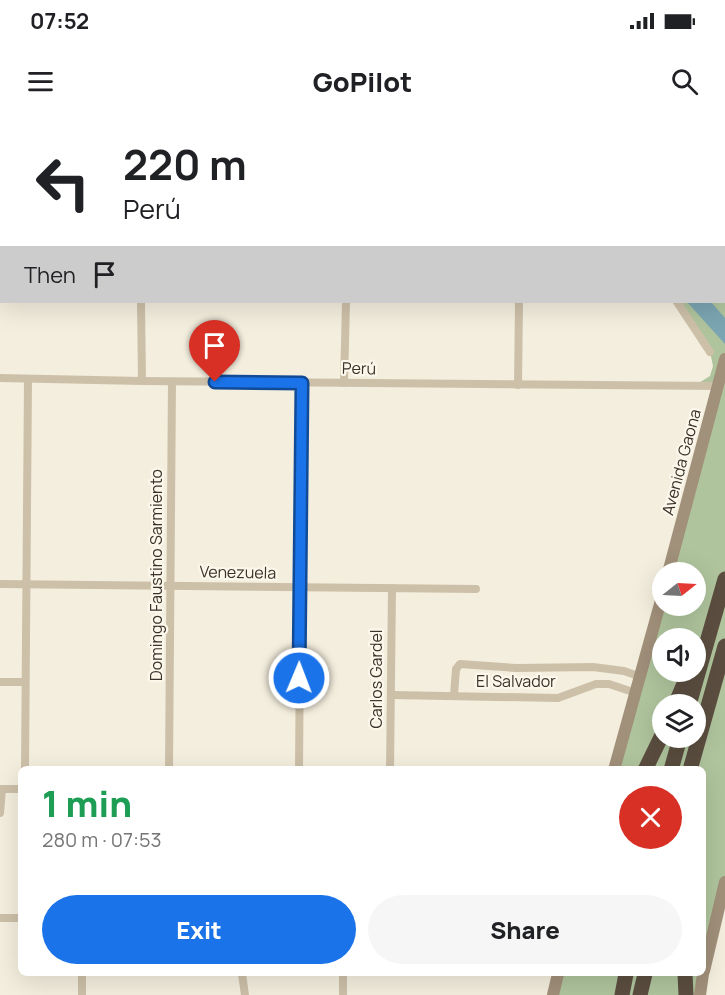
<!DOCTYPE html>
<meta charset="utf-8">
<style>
:root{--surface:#fff;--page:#f6f6f6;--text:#202124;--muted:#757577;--accent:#1a73e8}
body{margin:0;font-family:Manrope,sans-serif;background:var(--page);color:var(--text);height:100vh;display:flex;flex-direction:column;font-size:22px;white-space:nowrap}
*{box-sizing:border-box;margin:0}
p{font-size:20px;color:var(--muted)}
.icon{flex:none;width:33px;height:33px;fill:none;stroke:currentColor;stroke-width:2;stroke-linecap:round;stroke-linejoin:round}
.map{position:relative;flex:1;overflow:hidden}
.side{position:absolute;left:18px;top:646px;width:688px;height:210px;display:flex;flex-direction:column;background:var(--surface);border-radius:9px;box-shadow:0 6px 24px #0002}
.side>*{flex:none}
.hud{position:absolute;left:0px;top:0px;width:726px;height:183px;box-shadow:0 6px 24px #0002;background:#fff;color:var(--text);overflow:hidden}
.needle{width:39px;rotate:72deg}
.fabs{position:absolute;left:652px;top:442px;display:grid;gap:12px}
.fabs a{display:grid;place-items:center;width:54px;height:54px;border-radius:50%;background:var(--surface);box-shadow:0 6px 24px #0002;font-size:30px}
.pin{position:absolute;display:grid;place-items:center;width:51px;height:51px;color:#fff;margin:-62px -26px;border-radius:50% 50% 50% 0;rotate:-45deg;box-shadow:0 0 6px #0007}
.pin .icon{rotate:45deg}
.me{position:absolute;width:66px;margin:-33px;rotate:1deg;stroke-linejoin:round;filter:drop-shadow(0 0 4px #0008)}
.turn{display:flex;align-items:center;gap:21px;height:126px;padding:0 24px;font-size:27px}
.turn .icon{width:78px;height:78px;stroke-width:2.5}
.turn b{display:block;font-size:42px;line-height:51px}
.then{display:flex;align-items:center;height:57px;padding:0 24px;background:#0003;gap:12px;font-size:22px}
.round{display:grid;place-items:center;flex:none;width:63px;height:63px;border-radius:32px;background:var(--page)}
.overview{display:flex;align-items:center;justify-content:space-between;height:102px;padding:0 24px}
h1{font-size:36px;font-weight:800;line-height:45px;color:#1e9e55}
.primary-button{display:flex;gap:12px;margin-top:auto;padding:12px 24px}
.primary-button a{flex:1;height:69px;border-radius:36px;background:var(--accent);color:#fff;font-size:24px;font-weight:800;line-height:69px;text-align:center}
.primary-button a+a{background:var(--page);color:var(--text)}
.status{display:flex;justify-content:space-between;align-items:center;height:42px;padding:0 30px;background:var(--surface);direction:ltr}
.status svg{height:16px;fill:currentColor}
header{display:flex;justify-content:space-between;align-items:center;height:78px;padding:0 24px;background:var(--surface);font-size:27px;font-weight:800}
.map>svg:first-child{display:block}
.green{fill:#afc49d;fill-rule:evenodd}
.water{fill:#7ba5b2}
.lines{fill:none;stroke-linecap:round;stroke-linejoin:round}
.street{stroke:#cdc0a9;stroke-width:8}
.secondary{stroke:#a1907a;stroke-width:12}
.highway{stroke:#5b4e40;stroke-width:15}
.route-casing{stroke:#114b97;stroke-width:15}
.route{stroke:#1a73e8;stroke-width:10}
.labels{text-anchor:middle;stroke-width:4.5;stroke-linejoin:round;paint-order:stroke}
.street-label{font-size:16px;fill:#393229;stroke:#fbf7eb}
</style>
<div class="status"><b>07:52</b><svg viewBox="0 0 49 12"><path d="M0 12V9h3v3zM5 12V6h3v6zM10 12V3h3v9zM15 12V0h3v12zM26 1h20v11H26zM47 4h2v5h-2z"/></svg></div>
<header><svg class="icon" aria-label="menu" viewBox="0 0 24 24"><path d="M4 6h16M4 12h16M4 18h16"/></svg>GoPilot<svg class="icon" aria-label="search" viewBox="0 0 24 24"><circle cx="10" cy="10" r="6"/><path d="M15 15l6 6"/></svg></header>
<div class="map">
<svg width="725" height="875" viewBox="0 0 725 875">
<rect width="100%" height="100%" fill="#f4eede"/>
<g class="green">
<path d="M 725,159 L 725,762 L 704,851 L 704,650 L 614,650 L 663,486 L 696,486 L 696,453 L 668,453 L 719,267 L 694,266 L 710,256 L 713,246 L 710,232 L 677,182 L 724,182 ZM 663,519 L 696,519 L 696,552 L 663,552 ZM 663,585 L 696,585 L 696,618 L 663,618 Z"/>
<polygon points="558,854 703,854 700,875 553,875"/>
</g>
<polygon class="water" points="687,182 711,182 725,198 725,224"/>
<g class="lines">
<g class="street">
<polyline points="559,0 560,2"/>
<polyline points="595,0 596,2"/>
<polyline points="144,2 144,0"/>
<polyline points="349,2 349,0"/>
<polyline points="0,52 2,52"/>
<polyline points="724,57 725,57"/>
<polyline points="0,153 2,153"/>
<polyline points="141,182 142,261"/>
<polyline points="677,182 710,232"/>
<polyline points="0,258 142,261 719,266"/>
<polyline points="344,263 346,182"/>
<polyline points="518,265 519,182"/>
<polyline points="0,464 476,469"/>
<polyline points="0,562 25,562"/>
<polyline points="392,575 558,578 596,564 609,564 636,573"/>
<polyline points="454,575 456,549 460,544 516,548 593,547 624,551 641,557"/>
<polyline points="25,650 28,259"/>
<polyline points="169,650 172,262"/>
<polyline points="299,650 302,263"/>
<polyline points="390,650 392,468"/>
<polyline points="0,669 21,669"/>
<polyline points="0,693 2,669"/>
<polyline points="0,798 21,798"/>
<polyline points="242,854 245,875"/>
<polyline points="82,875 82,854"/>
<polyline points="343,875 343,854"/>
</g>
<g class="secondary">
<polyline points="668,453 725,239"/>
<polyline points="614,650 663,473"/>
<polyline points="704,851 725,762"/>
<polyline points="553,875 558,854"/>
<polyline points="700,875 703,854"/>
</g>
<g class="highway">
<polyline points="675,585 689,552"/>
<polyline points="689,585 725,459"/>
<polyline points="645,650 663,613"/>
<polyline points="671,650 680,618"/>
<polyline points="690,650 725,526"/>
<polyline points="685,854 686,875"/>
<polyline points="622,875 626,854"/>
<polyline points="640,875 645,854"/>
</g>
</g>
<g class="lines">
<defs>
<polyline id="route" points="215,262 302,263 299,558"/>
</defs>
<use href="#route" class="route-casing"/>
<use href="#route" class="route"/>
</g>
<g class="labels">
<g class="street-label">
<text transform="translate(359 248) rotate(1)" y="6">Perú</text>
<text transform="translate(681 342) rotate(-75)" y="6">Avenida Gaona</text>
<text transform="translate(238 452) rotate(1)" y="6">Venezuela</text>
<text transform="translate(156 455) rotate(-90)" y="6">Domingo Faustino Sarmiento</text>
<text transform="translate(376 559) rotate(-90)" y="6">Carlos Gardel</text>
<text x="516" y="567">El Salvador</text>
</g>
</g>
</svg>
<div class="fabs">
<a><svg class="needle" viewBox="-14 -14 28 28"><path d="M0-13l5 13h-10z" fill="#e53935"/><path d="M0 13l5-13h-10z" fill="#757577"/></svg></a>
<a><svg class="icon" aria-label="sound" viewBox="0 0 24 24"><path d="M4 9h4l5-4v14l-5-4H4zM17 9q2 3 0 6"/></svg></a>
<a><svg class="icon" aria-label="layers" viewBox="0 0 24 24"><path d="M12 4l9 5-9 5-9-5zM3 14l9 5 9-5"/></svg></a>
</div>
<div class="pin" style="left:215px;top:262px;background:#d93025"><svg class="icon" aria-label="arrive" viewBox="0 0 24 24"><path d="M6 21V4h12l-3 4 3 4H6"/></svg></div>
<svg class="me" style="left:299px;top:558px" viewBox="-20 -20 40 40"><circle r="17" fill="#1a73e8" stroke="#fff" stroke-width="3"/><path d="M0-11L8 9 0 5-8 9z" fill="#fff"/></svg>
<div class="hud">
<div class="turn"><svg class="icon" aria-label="left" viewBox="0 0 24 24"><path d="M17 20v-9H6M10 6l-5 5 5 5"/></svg><div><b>220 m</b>Perú</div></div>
<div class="then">Then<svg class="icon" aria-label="arrive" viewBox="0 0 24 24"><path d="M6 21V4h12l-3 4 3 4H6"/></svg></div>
</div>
<section class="side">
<div class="overview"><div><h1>1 min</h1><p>280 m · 07:53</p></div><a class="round" style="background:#d93025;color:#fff"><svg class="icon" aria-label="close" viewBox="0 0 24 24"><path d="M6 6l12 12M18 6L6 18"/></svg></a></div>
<div class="primary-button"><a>Exit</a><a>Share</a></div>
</section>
</div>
